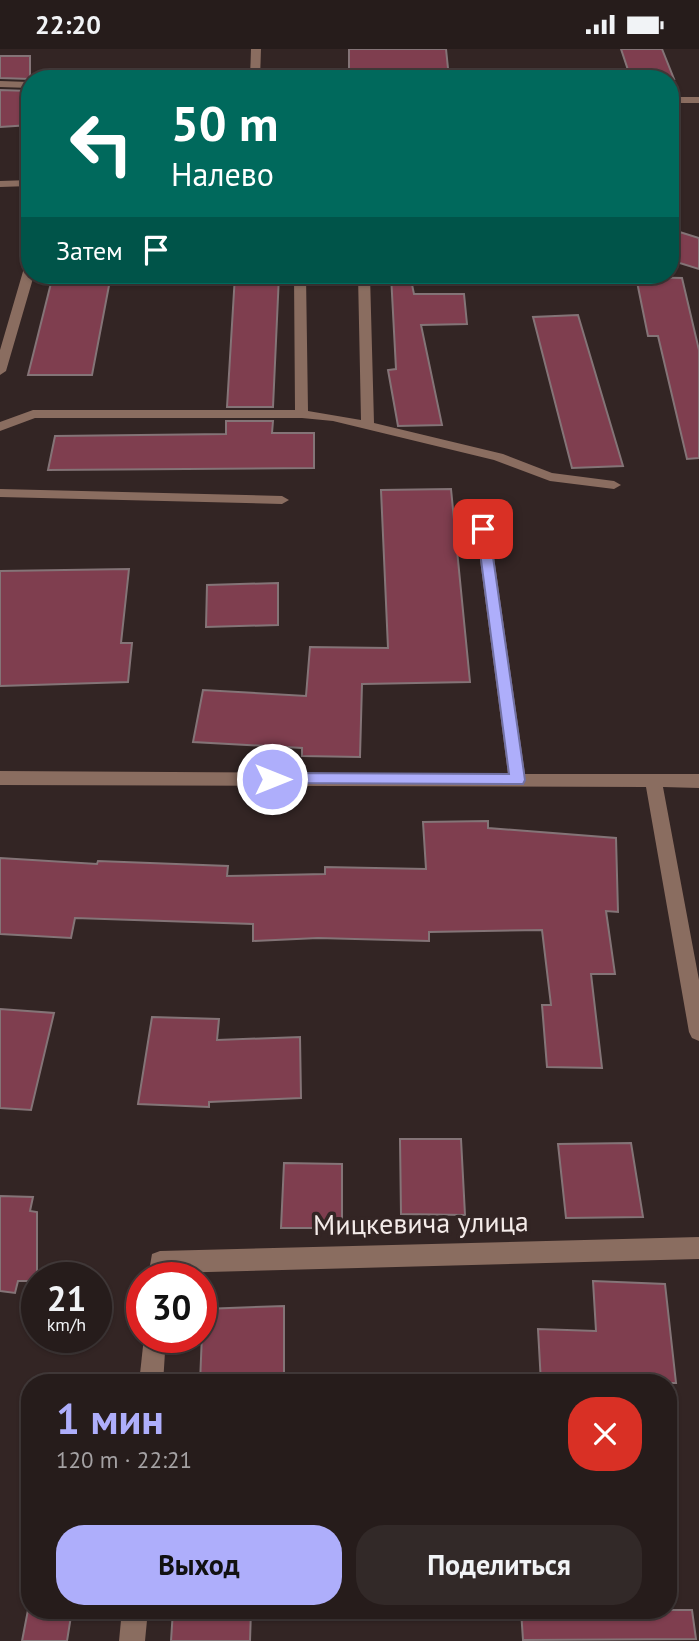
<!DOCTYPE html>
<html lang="ru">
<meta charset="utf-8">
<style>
:root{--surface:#261c1b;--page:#322928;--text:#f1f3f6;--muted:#a4a1a3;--line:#423a3a;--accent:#aeaefb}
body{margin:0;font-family:"PT Sans",sans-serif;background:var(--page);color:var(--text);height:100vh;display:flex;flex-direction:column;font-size:26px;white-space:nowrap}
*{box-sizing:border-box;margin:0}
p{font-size:23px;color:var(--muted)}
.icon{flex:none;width:38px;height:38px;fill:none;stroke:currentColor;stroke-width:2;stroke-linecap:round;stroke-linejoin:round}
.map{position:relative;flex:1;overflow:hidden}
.details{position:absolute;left:21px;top:1325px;width:656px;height:245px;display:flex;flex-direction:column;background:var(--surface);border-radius:28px;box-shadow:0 2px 5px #0004,0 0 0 2px var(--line)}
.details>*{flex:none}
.top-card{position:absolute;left:21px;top:21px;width:658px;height:214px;border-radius:28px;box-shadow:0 2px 5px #0004,0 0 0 2px var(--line);background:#00695c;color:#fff;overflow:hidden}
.speed{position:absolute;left:21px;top:1213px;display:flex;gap:14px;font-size:35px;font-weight:700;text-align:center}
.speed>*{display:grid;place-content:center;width:91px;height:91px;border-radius:50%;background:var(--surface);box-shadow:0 2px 5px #0004,0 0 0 2px var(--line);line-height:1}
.speed small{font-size:18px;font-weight:400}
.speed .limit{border:10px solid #d22;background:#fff;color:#111}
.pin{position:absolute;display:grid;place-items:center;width:60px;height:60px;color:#fff;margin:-30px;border-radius:14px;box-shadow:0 4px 10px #0006}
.me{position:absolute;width:77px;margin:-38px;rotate:90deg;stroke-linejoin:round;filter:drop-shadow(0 0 5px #0008)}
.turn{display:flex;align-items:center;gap:24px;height:147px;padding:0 35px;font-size:32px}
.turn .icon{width:91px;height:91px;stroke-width:2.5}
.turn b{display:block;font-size:49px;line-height:60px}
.then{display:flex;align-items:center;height:66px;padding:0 35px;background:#0003;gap:14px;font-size:26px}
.round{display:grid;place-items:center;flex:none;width:74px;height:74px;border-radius:28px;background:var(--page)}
.head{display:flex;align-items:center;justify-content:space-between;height:119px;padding:0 35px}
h1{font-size:42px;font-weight:800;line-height:52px;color:var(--accent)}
.cta{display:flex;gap:14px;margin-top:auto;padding:14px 35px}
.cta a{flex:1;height:80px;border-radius:28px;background:var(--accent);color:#111;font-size:28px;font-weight:800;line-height:80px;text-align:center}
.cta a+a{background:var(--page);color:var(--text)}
.status{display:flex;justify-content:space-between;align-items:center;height:49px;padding:0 35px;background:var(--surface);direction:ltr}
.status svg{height:19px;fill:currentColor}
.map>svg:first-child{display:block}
.building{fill:#7f3e4f;stroke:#847477;stroke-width:2}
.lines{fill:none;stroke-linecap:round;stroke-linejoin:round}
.minor{fill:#8a6d60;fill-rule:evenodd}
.route{fill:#aeaefb;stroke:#7171a3;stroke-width:2}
.labels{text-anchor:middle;stroke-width:7;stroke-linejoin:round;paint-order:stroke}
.near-street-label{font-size:28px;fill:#f4ebe9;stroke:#332524}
</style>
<div class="status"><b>22:20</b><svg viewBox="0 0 49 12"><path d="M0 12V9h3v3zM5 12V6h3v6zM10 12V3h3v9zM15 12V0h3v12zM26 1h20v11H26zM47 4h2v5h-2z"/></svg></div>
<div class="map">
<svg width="699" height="1592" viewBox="0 0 699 1592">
<rect width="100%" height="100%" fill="#332524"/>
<g class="building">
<polygon points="349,0 446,0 449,29 349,26"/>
<polygon points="621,0 662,0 674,30 631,30"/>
<polygon points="0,7 30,7 30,30 0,29"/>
<polygon points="0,41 30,42 30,76 0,78"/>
<polygon points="670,180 699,189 699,220 670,211"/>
<polygon points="53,226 111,226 92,326 28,326"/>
<polygon points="235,226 279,226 273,358 227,358"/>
<polygon points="391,226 410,226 414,245 464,245 467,275 421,276 442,376 398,377 388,321 396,320"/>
<polygon points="636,228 682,229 699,301 699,409 687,410 658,287 648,287"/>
<polygon points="578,266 623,417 572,419 533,268"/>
<polygon points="226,372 273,372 272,384 314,384 314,419 48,421 55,387 226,385"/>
<polygon points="451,440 470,633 362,635 360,708 302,707 302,699 193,693 203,641 306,647 310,598 388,599 381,441"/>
<polygon points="129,520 121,594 132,594 128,633 0,637 0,522"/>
<polygon points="278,534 278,576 206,578 207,536"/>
<polygon points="488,772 488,779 616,789 618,863 606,862 615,925 591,925 602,1019 547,1018 542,956 551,956 542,881 429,883 429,892 318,889 253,892 253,875 75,869 71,889 0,885 0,809 97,815 98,812 228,817 227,827 325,825 325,818 426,820 423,773"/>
<polygon points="0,960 54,964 31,1061 0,1059"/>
<polygon points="152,968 219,970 217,991 300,988 301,1049 209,1053 209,1058 138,1055"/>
<polygon points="400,1090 461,1090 465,1166 401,1165"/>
<polygon points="631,1094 643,1168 566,1169 558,1095"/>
<polygon points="284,1114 342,1115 342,1179 281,1179"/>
<polygon points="0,1147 33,1148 30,1162 37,1163 37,1232 18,1232 15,1244 0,1242"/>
<polygon points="593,1232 665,1235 676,1334 541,1334 538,1280 596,1282"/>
<polygon points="284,1257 284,1334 200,1334 203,1260"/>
<polygon points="28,1561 72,1561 67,1592 22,1592"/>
<polygon points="173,1561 251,1561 250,1592 171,1592"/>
<polygon points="521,1561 692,1561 696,1590 523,1591"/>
</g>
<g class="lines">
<g class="minor">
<polygon points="251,0 261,0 260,30 250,30"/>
<polygon points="0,32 30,33 30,39 0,38"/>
<rect x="670" y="48" width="29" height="6"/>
<polygon points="30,131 30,137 0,138 0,132"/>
<polygon points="30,216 30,226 34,226 6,322 0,326 0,301 24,219"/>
<polygon points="294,226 306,226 308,362 361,371 358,226 370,226 374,374 503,405 552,424 614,432 621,436 614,440 550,432 494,411 333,372 302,369 35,369 0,382 0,373 33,361 295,361"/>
<polygon points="0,440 282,447 289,451 282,455 0,448"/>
<polygon points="483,475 490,480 525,725 699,725 699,739 663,738 699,931 699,992 692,989 689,983 646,738 0,736 0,722 508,725 476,480"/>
<polygon points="699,1188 699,1210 170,1224 170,1228 148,1228 152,1205 160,1202"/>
<polygon points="144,1288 166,1288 163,1334 139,1334"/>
<polygon points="122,1561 148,1561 145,1592 119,1592"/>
</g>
</g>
<polygon class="route" points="483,476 489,480 525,731 523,735 267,734 265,730 267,726 272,724 509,725 477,480"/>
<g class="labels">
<g class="near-street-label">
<text transform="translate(421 1174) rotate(-1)" y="10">Мицкевича улица</text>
</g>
</g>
</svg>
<div class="speed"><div>21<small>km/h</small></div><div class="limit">30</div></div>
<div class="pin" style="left:483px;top:480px;background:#d93025"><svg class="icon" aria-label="arrive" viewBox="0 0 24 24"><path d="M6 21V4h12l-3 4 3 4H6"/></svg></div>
<svg class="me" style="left:272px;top:730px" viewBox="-20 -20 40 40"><circle r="17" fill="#aeaefb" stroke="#fff" stroke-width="3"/><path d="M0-11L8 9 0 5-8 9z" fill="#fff"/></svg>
<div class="top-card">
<div class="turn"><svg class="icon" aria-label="left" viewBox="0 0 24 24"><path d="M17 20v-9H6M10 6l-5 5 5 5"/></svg><div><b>50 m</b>Налево</div></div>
<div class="then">Затем<svg class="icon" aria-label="arrive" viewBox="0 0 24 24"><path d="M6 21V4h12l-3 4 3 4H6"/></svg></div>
</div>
<section class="details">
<div class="head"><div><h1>1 мин</h1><p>120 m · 22:21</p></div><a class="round" style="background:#d93025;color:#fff"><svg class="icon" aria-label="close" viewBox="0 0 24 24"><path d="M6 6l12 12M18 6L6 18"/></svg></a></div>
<div class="cta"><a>Выход</a><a>Поделиться</a></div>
</section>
</div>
